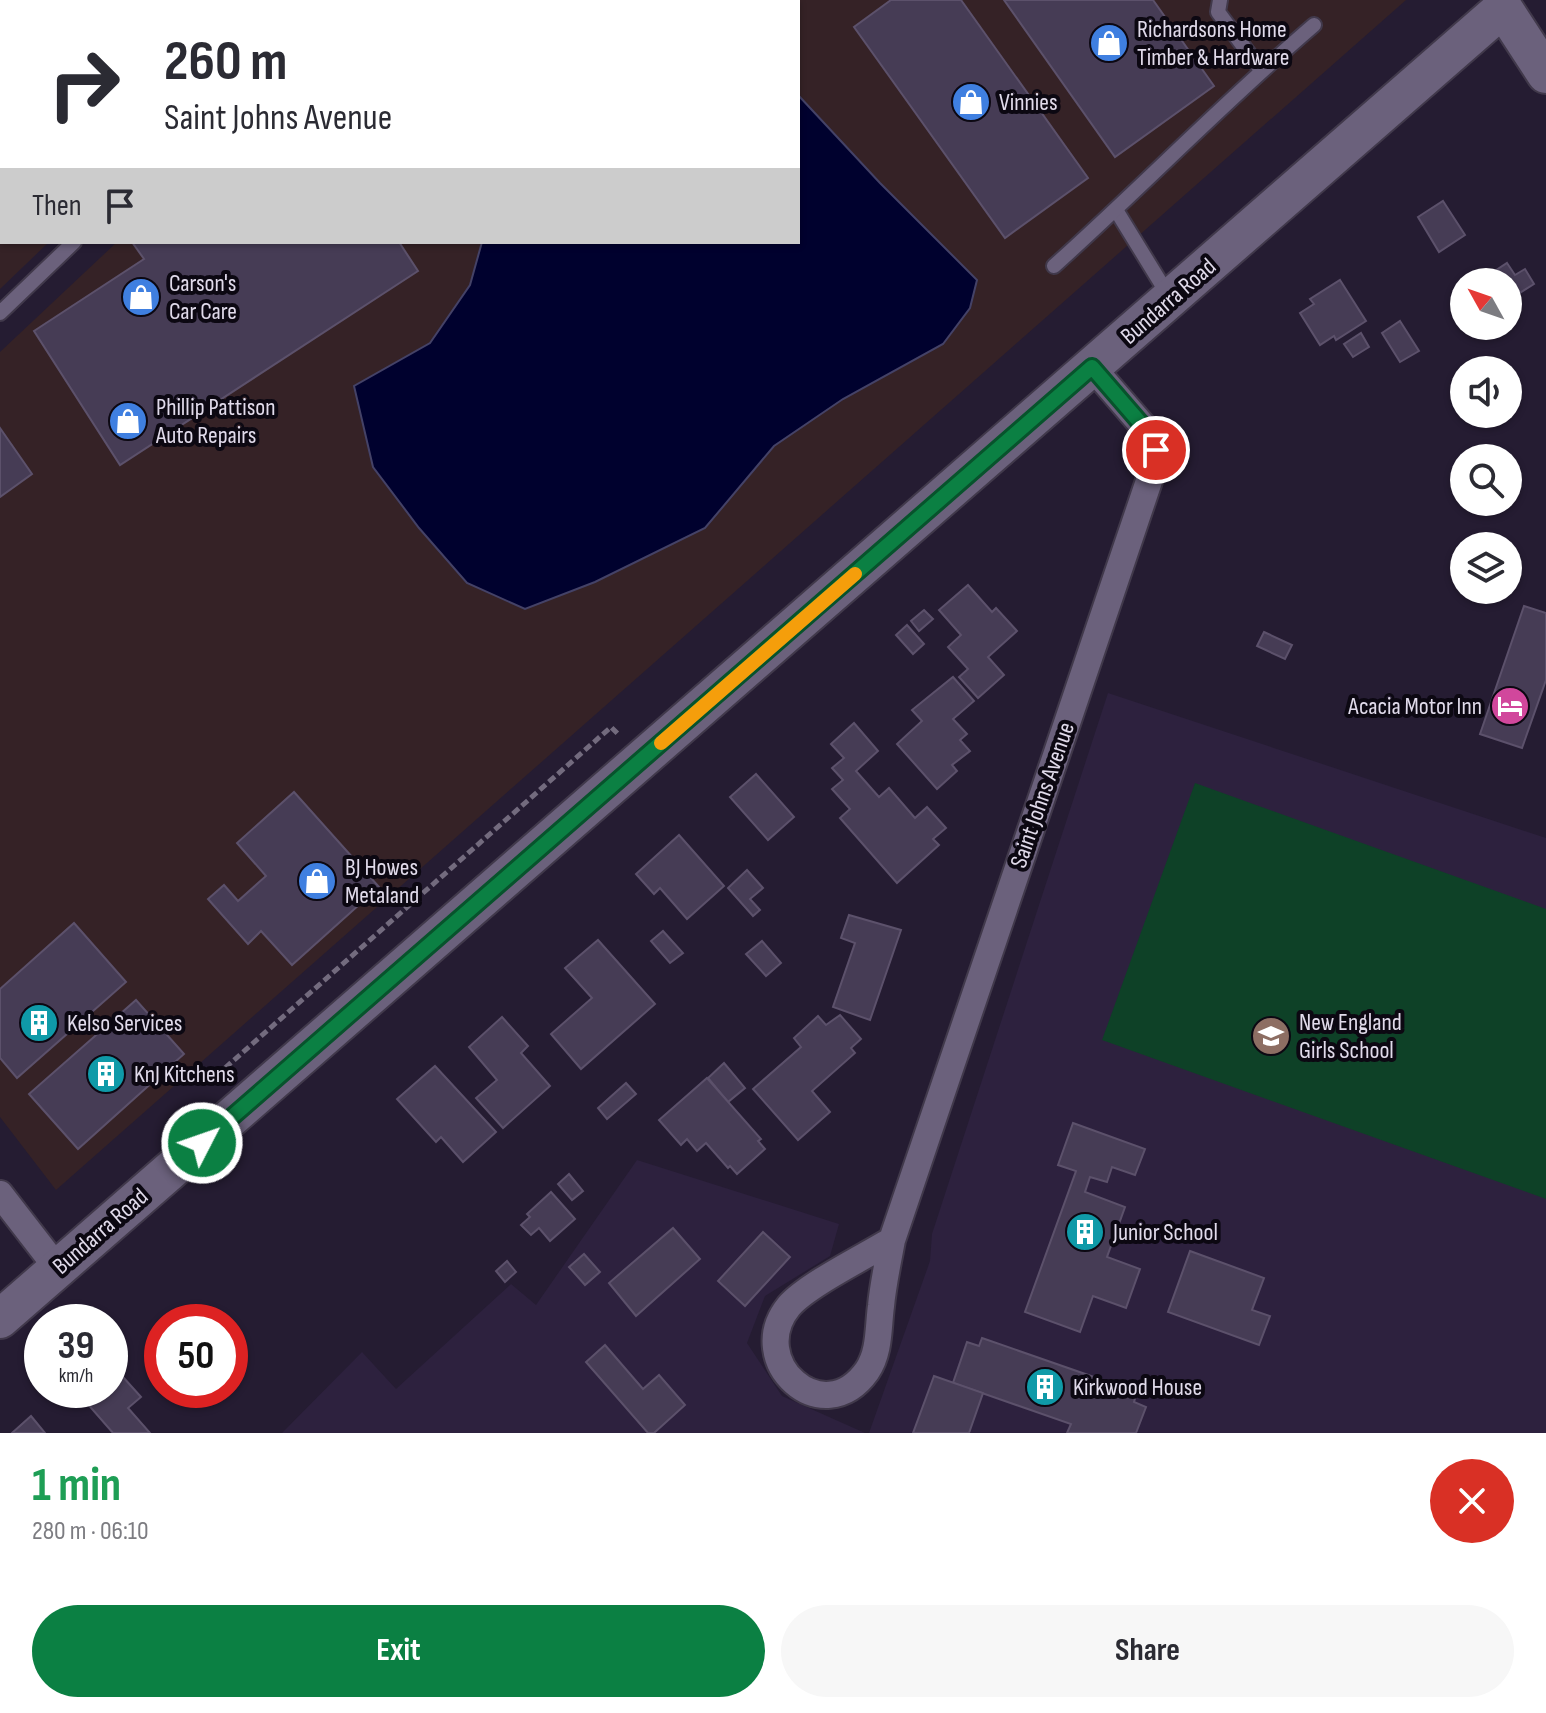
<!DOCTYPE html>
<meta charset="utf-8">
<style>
:root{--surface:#fff;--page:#f7f7f7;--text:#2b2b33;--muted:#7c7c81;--accent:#0b8043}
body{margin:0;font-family:"Sofia Sans Condensed",sans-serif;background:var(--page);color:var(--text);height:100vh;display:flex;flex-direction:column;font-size:30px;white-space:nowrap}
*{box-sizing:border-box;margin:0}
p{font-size:26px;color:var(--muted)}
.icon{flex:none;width:44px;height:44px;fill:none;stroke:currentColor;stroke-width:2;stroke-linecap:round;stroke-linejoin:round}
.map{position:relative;height:1433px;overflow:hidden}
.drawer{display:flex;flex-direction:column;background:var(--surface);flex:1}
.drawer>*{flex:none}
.guide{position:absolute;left:0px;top:0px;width:800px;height:244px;box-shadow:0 2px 6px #0004;background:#fff;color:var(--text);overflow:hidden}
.needle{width:52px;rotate:310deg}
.buttons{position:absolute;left:1450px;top:268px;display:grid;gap:16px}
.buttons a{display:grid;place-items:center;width:72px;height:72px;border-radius:50%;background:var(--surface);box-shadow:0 2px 6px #0004;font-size:40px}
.speed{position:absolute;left:24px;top:1304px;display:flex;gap:16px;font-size:40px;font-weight:700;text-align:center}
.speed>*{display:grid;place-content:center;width:104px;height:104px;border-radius:50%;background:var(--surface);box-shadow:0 2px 6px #0004;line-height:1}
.speed small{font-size:20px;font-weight:400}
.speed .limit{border:12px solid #d22;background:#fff;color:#111}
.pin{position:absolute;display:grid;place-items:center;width:68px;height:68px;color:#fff;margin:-34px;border:4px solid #fff;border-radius:50%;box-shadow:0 2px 8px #0007}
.me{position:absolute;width:88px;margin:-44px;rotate:49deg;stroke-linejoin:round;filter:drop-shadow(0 0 6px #0008)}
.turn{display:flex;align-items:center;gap:28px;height:168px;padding:0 32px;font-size:36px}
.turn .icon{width:104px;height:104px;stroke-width:2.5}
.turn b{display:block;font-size:56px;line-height:68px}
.then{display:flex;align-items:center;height:76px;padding:0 32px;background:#0003;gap:16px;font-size:30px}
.round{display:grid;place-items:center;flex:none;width:84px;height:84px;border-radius:42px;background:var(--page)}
.summary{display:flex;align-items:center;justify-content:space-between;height:136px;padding:0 32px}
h1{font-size:48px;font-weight:700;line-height:60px;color:#1e9e55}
.cta{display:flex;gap:16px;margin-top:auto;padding:16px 32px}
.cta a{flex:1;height:92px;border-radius:48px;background:var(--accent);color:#fff;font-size:32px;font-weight:700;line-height:92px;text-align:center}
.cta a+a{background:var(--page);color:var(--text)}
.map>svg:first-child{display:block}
.built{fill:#2d213e}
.industrial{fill:#352226}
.green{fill:#0e4127}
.water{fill:#00012e;stroke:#444267;stroke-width:2}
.building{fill:#463c55;stroke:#5c516b;stroke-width:2}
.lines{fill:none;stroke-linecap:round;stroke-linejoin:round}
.service-casing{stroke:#41394b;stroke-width:18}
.minor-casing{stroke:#41394b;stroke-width:30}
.secondary-casing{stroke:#41394b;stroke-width:42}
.path{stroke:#736b7e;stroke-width:5;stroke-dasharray:8 4;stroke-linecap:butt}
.service{stroke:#6b617c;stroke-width:14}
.minor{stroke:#6b617c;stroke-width:26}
.secondary{stroke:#6b617c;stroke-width:38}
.route-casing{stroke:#07532c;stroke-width:20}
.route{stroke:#0b8043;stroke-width:14}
.slow{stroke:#f59e0b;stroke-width:14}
.labels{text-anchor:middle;stroke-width:8;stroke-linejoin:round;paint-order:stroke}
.poi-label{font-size:24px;fill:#e1dbeb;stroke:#0c0812;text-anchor:start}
.street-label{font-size:24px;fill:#e1dbeb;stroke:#0c0812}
</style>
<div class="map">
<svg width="1546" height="1433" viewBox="0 0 1546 1433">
<rect width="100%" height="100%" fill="#251c32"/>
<g class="built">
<polygon points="1108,693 1546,838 1546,1433 869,1433 930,1261 932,1234"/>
<polygon points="637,1160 839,1224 830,1256 765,1296 747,1343 782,1396 865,1433 282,1433 362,1352 396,1389 511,1284 536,1305"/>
</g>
<g class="industrial">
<polygon points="38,0 1406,0 56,1190 0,1117 0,352 117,242 798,242 798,2"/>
<polygon points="0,30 2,242 49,242 0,289"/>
</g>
<polygon class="green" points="1195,783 1546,909 1546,1199 1102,1040"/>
<g class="water">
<rect x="336" y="0" width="415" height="2"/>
<polygon points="798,95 880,183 977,280 970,308 943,344 843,399 774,446 705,528 595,582 525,609 467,583 419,528 373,467 354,386 430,343 470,285 482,242 798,242"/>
</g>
<g class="building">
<polygon points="891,0 961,0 1088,178 1005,238 854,27"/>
<polygon points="1004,0 1153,0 1214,86 1115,157"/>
<polygon points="1443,201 1465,235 1439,252 1418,217"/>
<polygon points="132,242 399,242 418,271 120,465 34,331 144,259"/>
<polygon points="1507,263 1515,275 1525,269 1534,284 1510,299 1508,282 1482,282 1481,280"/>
<polygon points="1340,280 1366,321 1336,340 1334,336 1320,345 1300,313 1314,304 1310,299"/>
<polygon points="1400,321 1419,351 1400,362 1382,333"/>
<polygon points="1361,333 1369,347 1353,357 1344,344"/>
<polygon points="0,428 32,474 0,497"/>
<polygon points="968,585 992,612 996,608 1017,631 988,657 1004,675 978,698 959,677 968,669 948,647 961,635 939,610"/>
<polygon points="1524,606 1546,613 1546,680 1522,748 1480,734"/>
<polygon points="924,610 933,619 919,631 911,621"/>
<polygon points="907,625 924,644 913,654 896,635"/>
<polygon points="1264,632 1292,645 1285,659 1257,646"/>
<polygon points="953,677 974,701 953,719 967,734 960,740 970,751 952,765 957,771 937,789 897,744 922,721 912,710"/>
<polygon points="854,723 878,751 856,771 879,797 889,788 915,818 927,807 946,828 933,839 939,845 897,883 840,818 850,809 832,789 843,780 832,768 844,758 831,744"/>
<polygon points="756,774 794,817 768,840 730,797"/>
<polygon points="294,792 379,887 292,965 261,931 248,944 208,899 224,885 238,901 266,876 237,843"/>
<polygon points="679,835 724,886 687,919 660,888 654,894 636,874"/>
<polygon points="747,870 763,888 750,899 760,910 753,916 728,888"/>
<polygon points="849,915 901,930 870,1020 833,1007 855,943 841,938"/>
<polygon points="74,923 126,982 17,1078 0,1058 0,989"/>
<polygon points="663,931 683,953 670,963 651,941"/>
<polygon points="598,940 655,1004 581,1069 551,1034 592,998 565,968"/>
<polygon points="762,941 781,963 766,976 746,954"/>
<polygon points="136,1000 184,1054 78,1149 29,1094"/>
<polygon points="840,1015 861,1039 851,1048 855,1053 812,1091 830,1112 798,1140 753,1089 801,1047 794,1038 818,1016 826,1025"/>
<polygon points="502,1017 528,1046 521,1053 550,1086 503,1128 476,1098 497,1080 469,1047"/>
<polygon points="724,1063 745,1088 728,1102 708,1078"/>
<polygon points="435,1066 496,1132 463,1162 441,1137 436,1142 397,1099"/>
<polygon points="707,1078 761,1139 758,1141 765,1149 737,1174 730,1166 728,1168 706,1143 697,1151 687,1139 681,1145 659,1120"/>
<polygon points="626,1083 636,1094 607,1119 598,1108"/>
<polygon points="1073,1123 1145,1149 1135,1175 1112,1167 1107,1182 1090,1177 1085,1192 1125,1207 1107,1257 1140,1269 1126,1308 1093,1296 1080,1332 1025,1312 1076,1171 1058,1165"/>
<polygon points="569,1174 583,1191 572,1200 558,1184"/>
<polygon points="551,1192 575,1219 550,1241 539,1228 531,1235 521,1225 530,1217 527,1214"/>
<polygon points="673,1228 700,1259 636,1316 609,1283"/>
<polygon points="763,1232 790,1257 745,1306 718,1281"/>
<polygon points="1190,1251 1264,1278 1252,1310 1270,1316 1259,1345 1168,1312"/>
<polygon points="584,1254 600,1272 585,1285 569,1267"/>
<polygon points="507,1261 516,1272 505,1282 496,1271"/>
<polygon points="982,1338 1137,1392 1134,1402 1146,1407 1136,1433 1067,1433 1071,1424 953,1383 967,1342 979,1346"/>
<polygon points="605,1345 643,1389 659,1375 685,1405 654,1433 648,1433 586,1362"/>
<polygon points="114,1367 141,1397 128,1408 150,1433 113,1433 78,1393 82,1390 110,1390 110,1370"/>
<polygon points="934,1376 983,1393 969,1433 913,1433"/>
<polygon points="31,1416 45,1433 12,1433"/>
</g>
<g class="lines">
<defs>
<g id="service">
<polyline points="1,0 2,2"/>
<polyline points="1220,0 1218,12 1261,70"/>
<polyline points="1116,210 1170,298"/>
<path d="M 1054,266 C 1142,187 1224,102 1314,25"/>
<polyline points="0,313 74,242"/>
</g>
<g id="minor">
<polyline points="0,1194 58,1269"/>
<path d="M 892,1240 C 866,1256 807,1285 789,1306 C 744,1361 823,1433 867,1371 C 880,1352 878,1328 881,1306 C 883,1284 888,1262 892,1240 L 1151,475 L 1156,450 L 1143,426 L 1092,367"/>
</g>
<polyline id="secondary" points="0,1319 1503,8 1546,74"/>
</defs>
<use href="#service" class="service-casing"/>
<use href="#minor" class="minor-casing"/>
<use href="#secondary" class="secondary-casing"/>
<polyline class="path" points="225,1068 611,727 619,735"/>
<use href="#service" class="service"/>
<use href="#minor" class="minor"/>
<use href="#secondary" class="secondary"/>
</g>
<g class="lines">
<defs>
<polyline id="route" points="202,1143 1092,367 1143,426 1156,450"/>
</defs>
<use href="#route" class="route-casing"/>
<use href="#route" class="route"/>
<polyline class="slow" points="661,743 855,574"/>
</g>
<defs>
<symbol id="shop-disc" viewBox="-11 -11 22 22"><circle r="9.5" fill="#3f7fe0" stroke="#0c0812"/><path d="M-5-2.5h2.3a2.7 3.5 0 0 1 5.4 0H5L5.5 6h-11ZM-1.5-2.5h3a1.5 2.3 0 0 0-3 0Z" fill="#fff"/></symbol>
<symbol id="hotel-disc" viewBox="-11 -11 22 22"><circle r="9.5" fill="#d1479c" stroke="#0c0812"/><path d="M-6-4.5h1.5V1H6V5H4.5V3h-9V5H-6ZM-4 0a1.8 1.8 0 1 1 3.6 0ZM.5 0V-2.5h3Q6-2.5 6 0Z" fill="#fff"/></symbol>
<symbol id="building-disc" viewBox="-11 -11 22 22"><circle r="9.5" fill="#0f9aa8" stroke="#0c0812"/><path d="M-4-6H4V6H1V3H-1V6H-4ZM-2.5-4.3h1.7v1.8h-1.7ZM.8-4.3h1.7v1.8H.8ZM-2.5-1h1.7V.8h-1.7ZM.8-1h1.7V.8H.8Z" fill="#fff"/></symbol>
<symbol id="school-disc" viewBox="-11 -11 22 22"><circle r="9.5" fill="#8d6e63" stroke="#0c0812"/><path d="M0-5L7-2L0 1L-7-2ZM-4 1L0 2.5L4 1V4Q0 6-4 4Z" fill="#fff"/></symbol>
</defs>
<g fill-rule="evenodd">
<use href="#shop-disc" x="1087" y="21" width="44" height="44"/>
<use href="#shop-disc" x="949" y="80" width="44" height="44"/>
<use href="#shop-disc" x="119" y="275" width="44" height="44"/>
<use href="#shop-disc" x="106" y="399" width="44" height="44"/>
<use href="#hotel-disc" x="1488" y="684" width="44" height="44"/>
<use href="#shop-disc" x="295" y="859" width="44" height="44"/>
<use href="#building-disc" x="17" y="1001" width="44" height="44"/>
<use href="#school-disc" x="1249" y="1014" width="44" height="44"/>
<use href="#building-disc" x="84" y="1052" width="44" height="44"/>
<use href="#building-disc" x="1063" y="1210" width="44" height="44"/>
<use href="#building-disc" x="1023" y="1365" width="44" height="44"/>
</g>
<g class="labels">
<g class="poi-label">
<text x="1137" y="37">Richardsons Home<tspan x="1137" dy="28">Timber &amp; Hardware</tspan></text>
<text x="999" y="110">Vinnies</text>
<text x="169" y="291">Carson's<tspan x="169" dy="28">Car Care</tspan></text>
<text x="156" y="415">Phillip Pattison<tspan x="156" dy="28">Auto Repairs</tspan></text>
<text x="1482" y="714" text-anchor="end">Acacia Motor Inn</text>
<text x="345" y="875">BJ Howes<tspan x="345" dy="28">Metaland</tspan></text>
<text x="1299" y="1030">New England<tspan x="1299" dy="28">Girls School</tspan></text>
<text x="67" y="1031">Kelso Services</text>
<text x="134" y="1082">KnJ Kitchens</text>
<text x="1113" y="1240">Junior School</text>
<text x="1073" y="1395">Kirkwood House</text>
</g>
<g class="street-label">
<text transform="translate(1168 301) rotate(-41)" y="8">Bundarra Road</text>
<text transform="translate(1042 795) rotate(-71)" y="8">Saint Johns Avenue</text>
<text transform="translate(100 1231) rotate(-41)" y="8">Bundarra Road</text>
</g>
</g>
</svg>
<div class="buttons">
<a><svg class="needle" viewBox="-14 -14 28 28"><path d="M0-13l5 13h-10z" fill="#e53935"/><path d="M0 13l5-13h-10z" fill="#7c7c81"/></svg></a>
<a><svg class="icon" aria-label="sound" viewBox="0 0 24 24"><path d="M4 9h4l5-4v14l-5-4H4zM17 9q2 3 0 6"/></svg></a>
<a><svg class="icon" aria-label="search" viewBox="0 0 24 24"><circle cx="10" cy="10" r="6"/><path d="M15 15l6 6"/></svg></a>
<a><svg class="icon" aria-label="layers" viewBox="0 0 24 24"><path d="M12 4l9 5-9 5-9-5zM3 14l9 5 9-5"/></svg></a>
</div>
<div class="speed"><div>39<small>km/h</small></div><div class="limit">50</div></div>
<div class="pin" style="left:1156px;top:450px;background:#d93025"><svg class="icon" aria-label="arrive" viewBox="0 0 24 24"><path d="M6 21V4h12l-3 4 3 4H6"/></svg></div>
<svg class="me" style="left:202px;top:1143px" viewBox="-20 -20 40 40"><circle r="17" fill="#0b8043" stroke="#fff" stroke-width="3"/><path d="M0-11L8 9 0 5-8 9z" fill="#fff"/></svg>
<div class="guide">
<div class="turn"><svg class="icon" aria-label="right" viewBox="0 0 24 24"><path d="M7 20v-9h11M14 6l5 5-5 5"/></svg><div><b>260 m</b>Saint Johns Avenue</div></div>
<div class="then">Then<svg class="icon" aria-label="arrive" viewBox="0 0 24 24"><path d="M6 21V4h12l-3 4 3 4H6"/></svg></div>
</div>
</div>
<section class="drawer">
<div class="summary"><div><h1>1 min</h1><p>280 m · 06:10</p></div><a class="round" style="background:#d93025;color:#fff"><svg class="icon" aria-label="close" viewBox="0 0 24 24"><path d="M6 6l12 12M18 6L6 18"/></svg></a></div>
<div class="cta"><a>Exit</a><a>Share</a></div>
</section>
